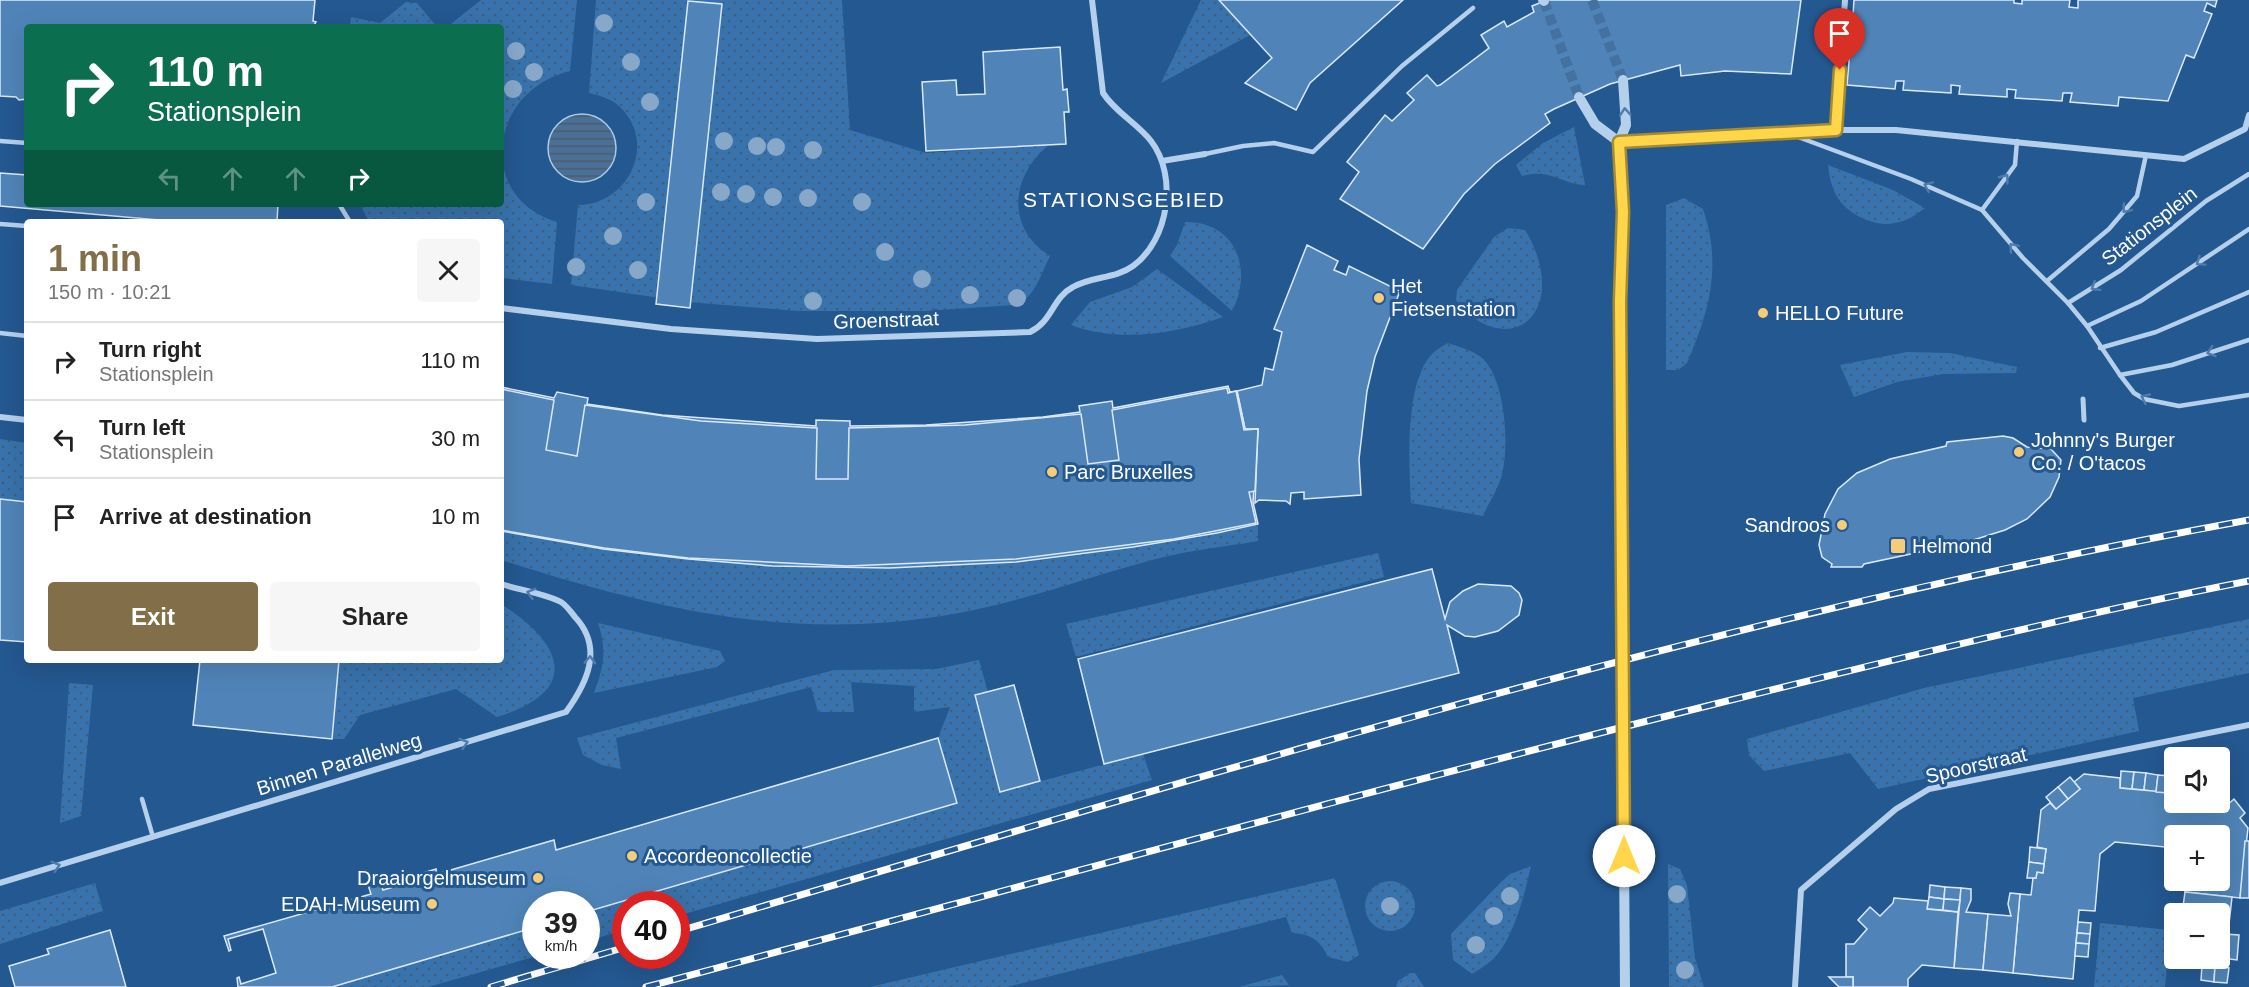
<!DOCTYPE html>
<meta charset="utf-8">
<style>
:root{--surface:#fff;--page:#f6f6f6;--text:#222;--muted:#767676;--line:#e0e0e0;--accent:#826e49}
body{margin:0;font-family:Arial,sans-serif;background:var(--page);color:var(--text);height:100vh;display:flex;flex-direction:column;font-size:22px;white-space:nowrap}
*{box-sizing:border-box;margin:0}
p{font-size:20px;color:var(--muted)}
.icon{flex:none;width:33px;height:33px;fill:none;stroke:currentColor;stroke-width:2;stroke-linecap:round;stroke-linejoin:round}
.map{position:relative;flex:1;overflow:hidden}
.sheet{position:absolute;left:24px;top:219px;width:480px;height:444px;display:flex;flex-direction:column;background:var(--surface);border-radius:6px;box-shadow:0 6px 24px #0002}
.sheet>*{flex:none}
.top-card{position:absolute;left:24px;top:24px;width:480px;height:183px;border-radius:6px;box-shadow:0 6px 24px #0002;background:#0b6e4f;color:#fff;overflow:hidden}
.controls{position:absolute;left:2164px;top:747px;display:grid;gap:12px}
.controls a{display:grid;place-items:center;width:66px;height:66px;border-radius:6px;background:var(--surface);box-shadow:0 6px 24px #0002;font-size:30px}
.speed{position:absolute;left:522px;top:891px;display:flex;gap:12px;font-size:30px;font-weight:700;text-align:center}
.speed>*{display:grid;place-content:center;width:78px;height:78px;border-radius:50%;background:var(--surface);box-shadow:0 6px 24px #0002;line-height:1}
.speed small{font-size:15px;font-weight:400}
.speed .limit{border:9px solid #d22;background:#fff;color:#111}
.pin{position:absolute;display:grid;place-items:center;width:51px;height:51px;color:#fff;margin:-62px -26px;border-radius:50% 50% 50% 0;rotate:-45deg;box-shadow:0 0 6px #0007}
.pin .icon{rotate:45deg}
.me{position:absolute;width:66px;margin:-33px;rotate:0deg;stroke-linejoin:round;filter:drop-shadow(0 0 4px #0008)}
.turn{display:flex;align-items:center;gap:21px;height:126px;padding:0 24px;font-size:27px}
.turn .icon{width:78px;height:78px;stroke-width:2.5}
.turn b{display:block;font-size:42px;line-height:51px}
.lanes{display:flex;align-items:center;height:57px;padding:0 24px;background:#0003;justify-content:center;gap:30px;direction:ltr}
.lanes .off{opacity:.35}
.round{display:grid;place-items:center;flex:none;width:63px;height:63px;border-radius:6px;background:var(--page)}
.head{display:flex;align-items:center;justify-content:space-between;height:102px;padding:0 24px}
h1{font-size:36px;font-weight:800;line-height:45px;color:var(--accent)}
.action{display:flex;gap:12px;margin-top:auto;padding:12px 24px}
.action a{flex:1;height:69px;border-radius:6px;background:var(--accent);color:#fff;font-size:24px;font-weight:800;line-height:69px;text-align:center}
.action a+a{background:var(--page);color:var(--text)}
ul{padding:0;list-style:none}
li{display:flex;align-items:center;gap:18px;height:78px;padding:0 24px;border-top:2px solid var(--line)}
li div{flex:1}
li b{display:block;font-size:22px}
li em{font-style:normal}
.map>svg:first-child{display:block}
.green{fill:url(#green-dots)}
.water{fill:url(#water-rules);stroke:#a9cced;stroke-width:1.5}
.building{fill:#5084b8;stroke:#dae9f9;stroke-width:1.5}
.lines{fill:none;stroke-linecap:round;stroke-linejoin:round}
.tertiary-tunnel{stroke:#4571a1;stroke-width:10;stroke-dasharray:10 5;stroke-linecap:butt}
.service{stroke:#b5d0ec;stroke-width:4.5}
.pedestrian{stroke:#b5d0ec;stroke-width:5}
.minor{stroke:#b5d0ec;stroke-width:6}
.tertiary{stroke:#b5d0ec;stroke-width:10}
.rail-casing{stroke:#fff;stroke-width:7}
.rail{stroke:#245890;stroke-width:4.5;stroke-dasharray:14;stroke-linecap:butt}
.tree{fill:#88a8ca}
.oneway{stroke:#507cac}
.route-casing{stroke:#a68a30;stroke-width:15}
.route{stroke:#ffd54a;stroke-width:10}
.poi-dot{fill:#f7cc78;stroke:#245890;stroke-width:2}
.labels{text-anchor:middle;stroke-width:6;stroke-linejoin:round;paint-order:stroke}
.street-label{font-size:20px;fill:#fff;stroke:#245890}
.poi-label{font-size:20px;fill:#fff;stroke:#245890;text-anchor:start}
.neighbourhood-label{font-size:21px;letter-spacing:1.5px;fill:#fff;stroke:#245890}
</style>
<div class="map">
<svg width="2249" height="987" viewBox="0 0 2249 987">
<defs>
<pattern id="green-dots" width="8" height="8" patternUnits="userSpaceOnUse" patternTransform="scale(1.5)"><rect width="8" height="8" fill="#3873ad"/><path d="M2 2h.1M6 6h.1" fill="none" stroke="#435e78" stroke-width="1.8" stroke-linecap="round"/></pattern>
<pattern id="water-rules" width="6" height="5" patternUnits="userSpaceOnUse" patternTransform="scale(1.5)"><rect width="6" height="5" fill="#4b7097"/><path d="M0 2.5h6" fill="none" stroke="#4c5a6a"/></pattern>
</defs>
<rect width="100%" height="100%" fill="#245890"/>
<g class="green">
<path d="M 481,0 L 577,0 L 570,71 C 488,91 476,198 557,222 L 552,284 L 501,278 L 501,222 L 369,222 L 360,204 L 501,204 L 501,27 L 447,27 Z"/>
<path d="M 596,0 L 842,0 L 850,130 L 926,153 L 1049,145 C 1011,175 1005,228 1050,256 C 1041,273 1034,301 1014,305 L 925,311 L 798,311 L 688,302 L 571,285 L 578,205 C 627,205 657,146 622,109 C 613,99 601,96 589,93 Z"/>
<polygon points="1201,0 1220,0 1250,35 1161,83"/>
<polygon points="406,2 417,3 437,27 350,27 351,17 380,23"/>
<path d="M 1574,127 L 1585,185 C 1560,184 1551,168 1522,176 L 1516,165 L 1543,143 Z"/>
<path d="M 1828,165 L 1893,190 L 1925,208 C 1916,215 1907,221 1895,223 C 1872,228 1840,211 1833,188 C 1830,181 1829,173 1828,165 Z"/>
<path d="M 1684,198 L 1703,209 C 1722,265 1710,310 1687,363 L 1678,370 L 1666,370 L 1666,205 Z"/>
<path d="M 1185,222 C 1235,221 1254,269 1232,311 L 1170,256 L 1177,245 Z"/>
<path d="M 1508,228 L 1525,230 C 1538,250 1548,283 1538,306 C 1520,346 1474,327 1456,300 L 1457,290 L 1494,237 Z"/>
<path d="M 1157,269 L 1223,317 C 1175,334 1119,343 1071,325 L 1090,302 L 1132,287 Z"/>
<path d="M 1448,343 C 1460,347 1472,350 1482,358 C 1506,379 1510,450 1501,478 C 1497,491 1488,504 1483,516 L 1411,503 C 1409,465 1404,381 1433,353 C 1437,349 1443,346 1448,343 Z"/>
<polygon points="1907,352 1950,353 2017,367 2016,373 1943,374 1897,382 1854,397 1840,365"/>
<polygon points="0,439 27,443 27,502 0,499"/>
<path d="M 1258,524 L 1258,541 C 1224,547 1189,550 1156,559 C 1084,578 1014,605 941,616 C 783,641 650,607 501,560 L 501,531 C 756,580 1004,579 1258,524 Z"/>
<polygon points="1378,553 1384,577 1076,657 1066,624"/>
<path d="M 501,604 C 564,644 582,691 497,717 L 456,689 L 360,715 L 344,739 L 332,739 L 339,660 L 501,660 Z"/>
<polygon points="2249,619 2249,673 2133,698 2139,731 1878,789 1850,753 1764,771 1749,755 1747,739 1924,688"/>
<path d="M 598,623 L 720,651 L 725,661 L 717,667 L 594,693 C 604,666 607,651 598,623 Z"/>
<polygon points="979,660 988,692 975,696 1000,792 1143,754 1152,780 677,916 676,904 626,904 625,930 587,941 587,912 957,802 938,738 950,707 914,712 914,686 851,682 854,712 818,712 811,687 616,738 621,769 602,765 583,755 577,738 834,670 936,669"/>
<polygon points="69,683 93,685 81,816 60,823"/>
<polygon points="1668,864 1680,869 1687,885 1695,958 1704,987 1669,987"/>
<path d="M 1531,866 C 1525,893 1513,942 1491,961 C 1485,966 1478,970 1472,974 L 1453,960 L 1451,934 L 1501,882 L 1510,874 Z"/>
<path d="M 1335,878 L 1359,955 L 1348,962 L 1328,957 C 1320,940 1311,934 1292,933 L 1286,917 L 1007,987 L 870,987 Z"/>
<circle cx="1390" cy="906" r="25"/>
<polygon points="95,883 103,911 0,944 0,911"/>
<polygon points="2100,923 2170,930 2165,987 2094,987"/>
<polygon points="535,927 537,956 428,987 333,987"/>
<polygon points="1410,973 1415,973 1424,987 1396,987 1398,981"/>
<polygon points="1282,975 1289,985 1239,987"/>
</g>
<circle class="water" cx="582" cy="148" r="34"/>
<g class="building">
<polygon points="0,0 315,0 313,21 316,22 313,27 27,27 27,99 19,100 16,97 0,96"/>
<polygon points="1219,0 1403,0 1310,83 1296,110 1245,83 1272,58"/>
<polygon points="1547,0 1801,0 1791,74 1725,71 1681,76 1680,65 1610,84 1554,109 1545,114 1550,123 1495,164 1464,194 1423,249 1340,199 1359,172 1347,162 1385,115 1392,121 1414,100 1407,93 1427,75 1437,86 1440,85 1489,48 1481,35 1504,21 1507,27 1534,12 1532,6"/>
<polygon points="1854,0 2014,0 2014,3 2022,4 2022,0 2070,0 2069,7 2078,8 2078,0 2217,0 2215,7 2207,3 2204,11 2212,14 2194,58 2186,55 2168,101 2119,97 2118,106 2070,102 2072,93 2063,93 2062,101 2015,98 2016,90 2007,89 2007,97 1959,94 1960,86 1951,85 1951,93 1903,90 1904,81 1896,81 1895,89 1847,85 1851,38 1860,39 1860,30 1852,30"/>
<polygon points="688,1 722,4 690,308 656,304"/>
<polygon points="1060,47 1063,90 1067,89 1069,112 1064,112 1066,144 926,151 922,82 956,80 957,95 985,94 983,52"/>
<polygon points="0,173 27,175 27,204 278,204 277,222 182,222 0,206"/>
<polygon points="1307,245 1338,261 1334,270 1346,275 1349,266 1400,291 1375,357 1367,391 1359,459 1361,495 1304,499 1304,492 1291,493 1290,504 1286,501 1259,500 1255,503 1258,429 1245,429 1237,391 1262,385 1265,368 1273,370 1282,332 1274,329"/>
<polygon points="1228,386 1230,392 1237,391 1245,429 1258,429 1253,502 1258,524 1217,533 1133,547 1016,562 889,568 772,566 688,559 603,549 501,531 501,387 554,398 557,392 588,398 587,404 662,415 816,426 816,420 850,421 850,426 926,425 1043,417 1080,412 1079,406 1112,401 1113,408"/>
<polygon points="1227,388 1228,393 1236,391 1244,430 1258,429 1255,491 1249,492 1256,523 1174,539 1016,559 847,566 688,558 604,548 501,530 501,389 554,400 546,450 577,456 585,405 701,421 817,428 816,479 848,479 849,428 965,425 1081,414 1088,464 1119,460 1112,410"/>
<polygon points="2003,436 2013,438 2027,447 2051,449 2061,460 2059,477 2050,497 2027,519 2005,530 1967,542 1864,564 1862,567 1831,567 1832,564 1822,557 1819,545 1825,514 1838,489 1857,473 1890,459 1946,446 1947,442"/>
<polygon points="0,499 27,502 27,642 0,640"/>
<polygon points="1432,569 1445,619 1450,602 1463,591 1478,584 1511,586 1519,593 1522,600 1519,615 1498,631 1475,637 1465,636 1447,625 1459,673 1104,764 1078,659"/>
<polygon points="200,660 339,660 332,739 193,725"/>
<polygon points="1014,685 1040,781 1000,792 975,695"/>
<polygon points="938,738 957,803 586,912 586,904 536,904 536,927 332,987 238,987 237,978 239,977 241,984 276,973 263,929 228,939 231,950 229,951 224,936 371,894 368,885 380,881 383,890 424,878 423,873 436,869 437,874 554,840 556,850"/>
<polygon points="2121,771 2134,772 2132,789 2120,788"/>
<polygon points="2134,772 2146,773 2144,790 2132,789"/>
<polygon points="2146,773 2158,775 2156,792 2144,790"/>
<polygon points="2084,774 2120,778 2120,788 2175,793 2175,802 2220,800 2225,807 2234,799 2245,813 2240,818 2248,828 2240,898 2185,892 2186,880 2220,880 2220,836 2175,836 2175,848 2115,842 2100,854 2095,911 2079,910 2073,979 2013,973 2020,894 2031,895 2033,878 2036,878 2037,872 2043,873 2046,849 2037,847 2041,810 2050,803 2056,809 2080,789 2074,782"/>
<polygon points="2158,775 2170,776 2168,793 2156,792"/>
<polygon points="2170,776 2175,777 2175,793 2168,793"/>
<polygon points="2070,777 2080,789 2068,799 2058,787"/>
<polygon points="2058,787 2068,799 2056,809 2046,797"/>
<polygon points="2245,841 2249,841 2249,898 2240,898"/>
<polygon points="2030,847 2046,849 2044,864 2029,862"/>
<polygon points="2029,862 2044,864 2043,873 2037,872 2036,878 2027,878"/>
<polygon points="1930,885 1945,887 1944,899 1929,897"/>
<polygon points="1945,887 1961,888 1960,900 1944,899"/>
<polygon points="1961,888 1971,889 1971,900 1966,912 1988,914 1983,970 1954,968"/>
<polygon points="2185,892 2232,897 2229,924 2220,924 2220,914 2182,914"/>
<polygon points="2010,893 2020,894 2013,973 1983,970 1988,914 2011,916 2008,904"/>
<polygon points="1929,897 1944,899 1943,910 1927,909"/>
<polygon points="1894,898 1928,901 1927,909 1958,912 1954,968 1922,965 1908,979 1908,987 1853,987 1853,977 1846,977 1846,944 1854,944 1867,929 1858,920 1870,907 1880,916 1893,903"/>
<polygon points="1944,899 1960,900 1958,912 1943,910"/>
<polygon points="2078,922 2091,923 2090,934 2077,933"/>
<polygon points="110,930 126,987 15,987 9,966 49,954 47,949"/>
<polygon points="2077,933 2090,934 2089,944 2076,943"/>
<polygon points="2224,934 2239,935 2237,960 2222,958"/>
<polygon points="2076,943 2089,944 2088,957 2075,956"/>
<polygon points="2202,965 2215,966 2214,982 2201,980"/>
<polygon points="2215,966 2229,968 2227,983 2214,982"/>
<polygon points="1829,977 1853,977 1853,987 1839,987"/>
</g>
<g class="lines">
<g class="tertiary-tunnel">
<polyline points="1592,0 1623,80"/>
<polyline points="1544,1 1579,97"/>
</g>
<g class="service">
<polyline points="1790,134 1911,179 1982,210 2023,258 2068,303 2087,326 2120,375 2134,393 2144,399 2179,406 2249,395"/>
<polyline points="0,141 27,143"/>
<polyline points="1205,154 1243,146 1274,143 1313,152 1402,66 1473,8"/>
<polyline points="339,204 350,222"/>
<polyline points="1982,210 2015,165 2017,141"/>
<polyline points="0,224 27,226"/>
<polyline points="2047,281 2109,229 2137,196 2146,155"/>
<polyline points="2068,303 2121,270 2206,201 2249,174"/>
<polyline points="2087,326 2141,301 2249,229"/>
<polyline points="0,333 27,336"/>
<polyline points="2100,348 2156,332 2249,292"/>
<polyline points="2120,375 2172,365 2249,340"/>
<polyline points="142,799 153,837"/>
</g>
<polyline class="pedestrian" points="2083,399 2084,420"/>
<g class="minor">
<polyline points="1836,130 1845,0"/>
<polyline points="1619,142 1836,130 1896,130 2184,159 2245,129 2249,115"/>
<polyline points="1162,161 1205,154"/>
<path d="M 501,308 L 671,329 L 817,339 L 1030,332 C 1053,321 1052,298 1073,287 C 1092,276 1115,279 1133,266 C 1169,240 1178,176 1151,141 C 1137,123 1116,113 1103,93 L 1092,0"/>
<polyline points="0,417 27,420"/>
<path d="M 0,883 L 566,712 C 587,683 604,648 575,617 C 570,611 565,603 559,601 C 541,593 520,590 501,584"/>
<polyline points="1795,987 1801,890 1896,809 1929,789 2249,725"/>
</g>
<g class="tertiary">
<polyline points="1543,0 1544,1"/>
<polyline points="1623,80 1626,125 1619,142 1623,212 1620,301 1625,987"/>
<polyline points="1579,97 1595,124 1619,142"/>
</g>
<defs>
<g id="rail">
<path d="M 676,932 C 1196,778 1715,617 2249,520"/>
<polyline points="491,987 626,947"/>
<path d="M 646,987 C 1002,892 1357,793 1715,704 C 1892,660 2069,616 2249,581"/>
</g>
</defs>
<use href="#rail" class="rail-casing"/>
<use href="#rail" class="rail"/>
</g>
<g class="tree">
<circle cx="604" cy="23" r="9"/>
<circle cx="516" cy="51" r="9"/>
<circle cx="631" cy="62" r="9"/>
<circle cx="534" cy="72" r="9"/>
<circle cx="513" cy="89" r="9"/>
<circle cx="650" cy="102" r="9"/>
<circle cx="724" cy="141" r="9"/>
<circle cx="757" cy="146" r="9"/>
<circle cx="776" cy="147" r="9"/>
<circle cx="813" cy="150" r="9"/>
<circle cx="721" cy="192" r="9"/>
<circle cx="746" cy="194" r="9"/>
<circle cx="773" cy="197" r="9"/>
<circle cx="808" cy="198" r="9"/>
<circle cx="646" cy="202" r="9"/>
<circle cx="862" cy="202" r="9"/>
<circle cx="613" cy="236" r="9"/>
<circle cx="885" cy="252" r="9"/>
<circle cx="576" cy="267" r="9"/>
<circle cx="638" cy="270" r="9"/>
<circle cx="922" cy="279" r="9"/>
<circle cx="970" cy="295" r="9"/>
<circle cx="1017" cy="298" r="9"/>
<circle cx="813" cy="301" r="9"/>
<circle cx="1677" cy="894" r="9"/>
<circle cx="1510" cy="896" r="9"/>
<circle cx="1390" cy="906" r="9"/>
<circle cx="1494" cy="916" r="9"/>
<circle cx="1476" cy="945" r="9"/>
<circle cx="1685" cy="970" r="9"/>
</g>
<defs><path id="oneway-chevron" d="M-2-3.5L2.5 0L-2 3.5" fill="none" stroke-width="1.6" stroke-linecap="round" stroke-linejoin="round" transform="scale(1.5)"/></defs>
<g class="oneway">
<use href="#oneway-chevron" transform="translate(1625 112) rotate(-94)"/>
<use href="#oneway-chevron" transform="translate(2005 178) rotate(-53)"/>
<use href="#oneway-chevron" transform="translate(1928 186) rotate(-157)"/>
<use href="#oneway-chevron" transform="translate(2126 209) rotate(130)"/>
<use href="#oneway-chevron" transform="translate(2013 247) rotate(-130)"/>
<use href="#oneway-chevron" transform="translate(2200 262) rotate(146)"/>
<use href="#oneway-chevron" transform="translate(2095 287) rotate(148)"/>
<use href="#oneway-chevron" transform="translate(2211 352) rotate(162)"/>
<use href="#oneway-chevron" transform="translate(2145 398) rotate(-155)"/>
<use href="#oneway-chevron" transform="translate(531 593) rotate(-164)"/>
<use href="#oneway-chevron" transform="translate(590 660) rotate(-88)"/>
<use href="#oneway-chevron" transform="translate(464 743) rotate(-17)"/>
<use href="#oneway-chevron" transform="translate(56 866) rotate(-17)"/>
</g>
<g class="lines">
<defs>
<polyline id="route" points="1624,856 1620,301 1623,212 1619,142 1836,130 1840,70"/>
</defs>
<use href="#route" class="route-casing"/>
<use href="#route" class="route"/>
</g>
<g class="poi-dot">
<circle cx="1379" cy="298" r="6"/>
<circle cx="1763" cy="313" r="6"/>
<circle cx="2019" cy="452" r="6"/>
<circle cx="1052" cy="472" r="6"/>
<circle cx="1842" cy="525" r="6"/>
<rect x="1890" y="538" width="16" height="16" rx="3"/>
<circle cx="632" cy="856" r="6"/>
<circle cx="538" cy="878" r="6"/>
<circle cx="432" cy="904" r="6"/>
</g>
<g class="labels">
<g class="street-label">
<text transform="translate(2149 226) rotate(-38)" y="7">Stationsplein</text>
<text transform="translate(886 320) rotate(-2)" y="7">Groenstraat</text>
<text transform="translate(339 764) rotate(-17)" y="7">Binnen Parallelweg</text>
<text transform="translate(1976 765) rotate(-13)" y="7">Spoorstraat</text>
</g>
<g class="poi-label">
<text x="1391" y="293">Het<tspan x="1391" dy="23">Fietsenstation</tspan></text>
<text x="1775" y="320">HELLO Future</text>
<text x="2031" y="447">Johnny's Burger<tspan x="2031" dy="23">Co. / O'tacos</tspan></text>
<text x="1064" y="479">Parc Bruxelles</text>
<text x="1830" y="532" text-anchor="end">Sandroos</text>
<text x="1912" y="553">Helmond</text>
<text x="644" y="863">Accordeoncollectie</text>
<text x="526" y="885" text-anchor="end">Draaiorgelmuseum</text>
<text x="420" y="911" text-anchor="end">EDAH-Museum</text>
</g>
<g class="neighbourhood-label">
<text x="1124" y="207">STATIONSGEBIED</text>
</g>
</g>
</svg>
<div class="controls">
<a><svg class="icon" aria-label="sound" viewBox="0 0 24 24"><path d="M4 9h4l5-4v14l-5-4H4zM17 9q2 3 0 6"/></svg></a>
<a>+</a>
<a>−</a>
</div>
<div class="speed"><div>39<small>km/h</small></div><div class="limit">40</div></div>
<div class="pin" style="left:1840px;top:70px;background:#d93025"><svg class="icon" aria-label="arrive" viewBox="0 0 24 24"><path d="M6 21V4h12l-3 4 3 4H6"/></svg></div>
<svg class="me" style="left:1624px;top:856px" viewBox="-20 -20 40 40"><circle r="19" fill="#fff"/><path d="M0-13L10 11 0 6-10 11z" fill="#ffd54a"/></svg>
<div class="top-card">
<div class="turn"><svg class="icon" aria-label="right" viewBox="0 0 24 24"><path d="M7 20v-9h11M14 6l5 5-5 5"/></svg><div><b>110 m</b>Stationsplein</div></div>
<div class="lanes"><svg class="icon off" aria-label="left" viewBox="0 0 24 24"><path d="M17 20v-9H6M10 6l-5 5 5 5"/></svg><svg class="icon off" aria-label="ahead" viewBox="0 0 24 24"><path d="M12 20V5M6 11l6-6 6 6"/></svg><svg class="icon off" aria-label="ahead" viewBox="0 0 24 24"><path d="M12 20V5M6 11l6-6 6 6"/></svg><svg class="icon" aria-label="right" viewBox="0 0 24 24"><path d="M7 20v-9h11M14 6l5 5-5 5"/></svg></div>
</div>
<section class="sheet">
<div class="head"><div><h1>1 min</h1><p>150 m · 10:21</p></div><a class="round"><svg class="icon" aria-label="close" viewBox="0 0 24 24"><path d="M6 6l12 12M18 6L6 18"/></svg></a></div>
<ul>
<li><svg class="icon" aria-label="right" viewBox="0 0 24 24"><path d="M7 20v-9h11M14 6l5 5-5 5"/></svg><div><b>Turn right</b><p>Stationsplein</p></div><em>110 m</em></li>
<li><svg class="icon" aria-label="left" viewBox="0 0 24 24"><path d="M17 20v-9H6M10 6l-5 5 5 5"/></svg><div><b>Turn left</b><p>Stationsplein</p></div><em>30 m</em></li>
<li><svg class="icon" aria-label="arrive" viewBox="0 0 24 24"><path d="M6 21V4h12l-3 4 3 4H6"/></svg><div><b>Arrive at destination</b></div><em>10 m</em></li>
</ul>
<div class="action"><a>Exit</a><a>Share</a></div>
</section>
</div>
